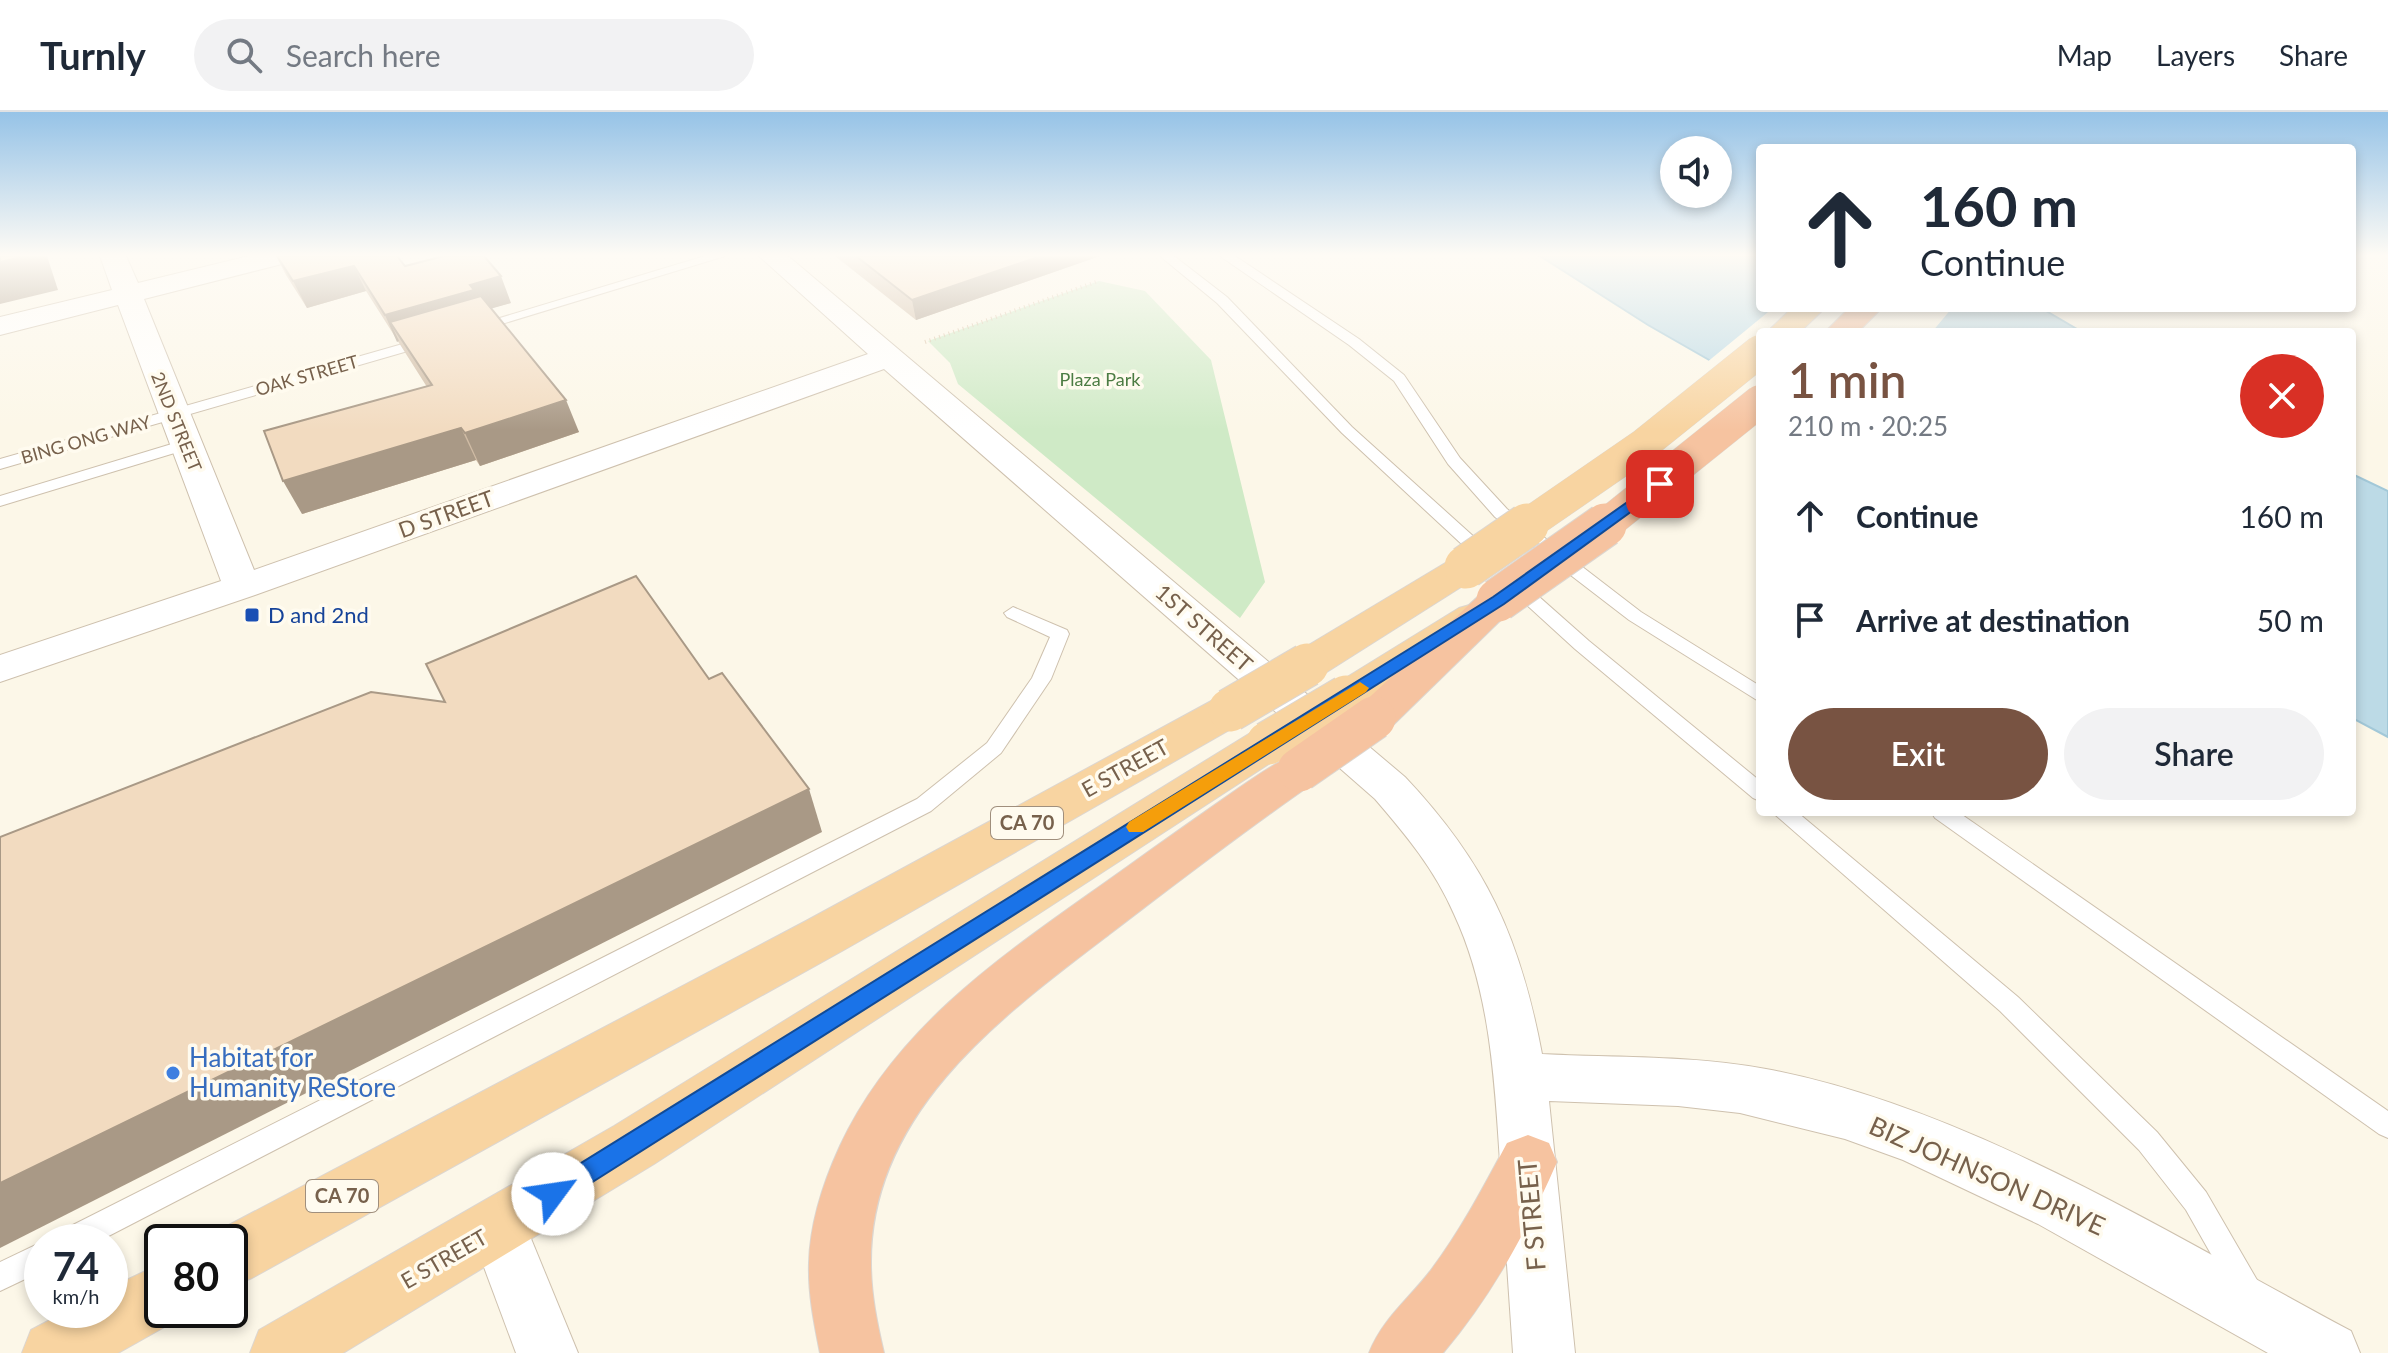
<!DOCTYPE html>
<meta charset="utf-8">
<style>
:root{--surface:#fff;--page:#f2f2f3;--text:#1f2937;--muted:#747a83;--line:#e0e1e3;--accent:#785342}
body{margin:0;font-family:Lato,sans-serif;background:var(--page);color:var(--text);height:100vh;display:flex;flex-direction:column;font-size:30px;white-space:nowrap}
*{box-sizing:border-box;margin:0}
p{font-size:26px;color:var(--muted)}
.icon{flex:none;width:44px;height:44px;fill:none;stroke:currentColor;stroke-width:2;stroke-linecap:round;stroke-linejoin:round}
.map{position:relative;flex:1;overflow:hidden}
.details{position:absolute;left:1756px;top:216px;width:600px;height:488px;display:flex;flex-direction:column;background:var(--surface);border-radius:8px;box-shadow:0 4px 12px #0003}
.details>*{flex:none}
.top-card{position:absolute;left:1756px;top:32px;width:600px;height:168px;border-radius:8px;box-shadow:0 4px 12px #0003;background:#fff;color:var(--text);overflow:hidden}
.tools{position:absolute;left:1660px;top:24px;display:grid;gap:16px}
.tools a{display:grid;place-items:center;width:72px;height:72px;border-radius:50%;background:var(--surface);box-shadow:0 4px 12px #0003;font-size:40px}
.speed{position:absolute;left:24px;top:1112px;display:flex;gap:16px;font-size:40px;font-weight:700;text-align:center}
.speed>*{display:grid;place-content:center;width:104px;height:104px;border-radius:50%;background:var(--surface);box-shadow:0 4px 12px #0003;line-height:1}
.speed small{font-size:20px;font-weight:400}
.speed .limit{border:4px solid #111;border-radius:12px;background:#fff;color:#111}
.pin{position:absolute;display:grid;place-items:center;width:68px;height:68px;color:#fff;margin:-34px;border-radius:16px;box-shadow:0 4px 12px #0006}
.me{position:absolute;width:88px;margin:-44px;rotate:59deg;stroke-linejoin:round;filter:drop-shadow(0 0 6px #0008)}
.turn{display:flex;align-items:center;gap:28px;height:168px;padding:0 32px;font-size:36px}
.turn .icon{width:104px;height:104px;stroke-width:2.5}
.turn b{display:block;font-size:56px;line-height:68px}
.round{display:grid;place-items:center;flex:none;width:84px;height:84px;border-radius:42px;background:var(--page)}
.head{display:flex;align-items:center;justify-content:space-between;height:136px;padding:0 32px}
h1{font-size:48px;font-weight:600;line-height:60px;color:var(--accent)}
.action{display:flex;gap:16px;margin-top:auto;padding:16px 32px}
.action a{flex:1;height:92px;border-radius:48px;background:var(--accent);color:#fff;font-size:32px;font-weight:600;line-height:92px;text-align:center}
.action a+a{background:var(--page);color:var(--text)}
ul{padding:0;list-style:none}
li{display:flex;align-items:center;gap:24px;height:104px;padding:0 32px}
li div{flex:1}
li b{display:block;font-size:30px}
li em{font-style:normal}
header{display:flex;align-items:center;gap:48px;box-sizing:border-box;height:112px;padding:0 40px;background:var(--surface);border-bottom:2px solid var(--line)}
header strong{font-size:38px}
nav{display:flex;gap:44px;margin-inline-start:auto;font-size:28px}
.search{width:560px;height:72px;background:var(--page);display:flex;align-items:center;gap:20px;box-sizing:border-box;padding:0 28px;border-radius:44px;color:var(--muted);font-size:30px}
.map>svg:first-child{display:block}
.green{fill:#cfeac6}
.water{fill:#bcdae6;stroke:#a2c8d8;stroke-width:2}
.pier{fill:#fcf7e8}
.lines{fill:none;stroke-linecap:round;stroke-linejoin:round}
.service-casing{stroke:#cec1ae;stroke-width:2}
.minor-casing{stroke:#cec1ae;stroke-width:2}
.trunk-casing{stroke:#dcd6d0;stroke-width:2}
.motorway-casing{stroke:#dcd6d0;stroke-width:2}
.path{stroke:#d7bfa2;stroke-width:4;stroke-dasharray:1 4;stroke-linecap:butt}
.service{fill:#fff;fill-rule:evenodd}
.minor{fill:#fff;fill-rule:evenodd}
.trunk{fill:#f8d4a1;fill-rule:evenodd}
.motorway{fill:#f6c3a0;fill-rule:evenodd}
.trunk-bridge-far1-casing{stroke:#dcd6d0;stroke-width:33;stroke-linecap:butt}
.trunk-bridge-casing{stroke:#dcd6d0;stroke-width:45;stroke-linecap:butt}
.motorway-bridge-far1-casing{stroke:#dcd6d0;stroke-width:33;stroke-linecap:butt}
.motorway-bridge-casing{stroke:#dcd6d0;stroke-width:45;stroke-linecap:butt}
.trunk-bridge-far1{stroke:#f8d4a1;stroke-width:32}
.trunk-bridge{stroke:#f8d4a1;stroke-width:43}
.motorway-bridge-far1{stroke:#f6c3a0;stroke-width:32}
.motorway-bridge{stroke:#f6c3a0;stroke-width:43}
.wall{fill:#d0bca5}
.shaded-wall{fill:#a99986}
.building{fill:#f2dbc0;stroke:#a99986;stroke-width:2}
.route{fill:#1a73e8;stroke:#114b97;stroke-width:2}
.slow{fill:#f59e0b}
.transit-dot{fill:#1a4fb4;stroke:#fffbef;stroke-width:3}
.shop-dot{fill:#3f7fe0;stroke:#fffbef;stroke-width:3}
.labels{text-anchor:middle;stroke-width:7;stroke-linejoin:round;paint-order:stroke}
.far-street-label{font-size:18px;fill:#77614c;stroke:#fffbef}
.far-park-label{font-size:18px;fill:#4c7c43;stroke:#fffbef}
.shield{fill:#fffbef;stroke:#a08f7d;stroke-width:2}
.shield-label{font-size:20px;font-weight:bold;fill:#77614c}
.street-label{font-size:22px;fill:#77614c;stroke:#fffbef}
.transit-label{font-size:22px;fill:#164399;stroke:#fffbef;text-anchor:start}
.near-shop-label{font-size:26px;fill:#366cbe;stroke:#fffbef;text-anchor:start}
.near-street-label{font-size:26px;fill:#77614c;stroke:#fffbef}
</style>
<header>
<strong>Turnly</strong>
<div class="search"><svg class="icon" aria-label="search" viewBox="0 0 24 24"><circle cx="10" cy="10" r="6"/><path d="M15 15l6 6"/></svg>Search here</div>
<nav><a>Map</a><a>Layers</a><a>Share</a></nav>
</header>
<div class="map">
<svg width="2388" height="1241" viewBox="0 0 2388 1241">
<rect width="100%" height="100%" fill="#fcf7e8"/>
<polygon class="green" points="1099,169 1145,179 1211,248 1265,470 1240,506 958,272 950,251 928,229"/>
<g class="water">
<polygon points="1540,144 1760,144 1760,196 2041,196 2082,220 1760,220 1760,277 1648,213"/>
<polygon points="2352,362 2388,379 2388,625 2352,606"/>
</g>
<polygon class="pier" points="1773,196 1952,196 1932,220 1760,220 1760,281 1706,251"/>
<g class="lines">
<defs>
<g id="service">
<polygon points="705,144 725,144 482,218 470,215"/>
<polygon points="1160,144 1174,144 1227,185 1352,315 1493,442 1496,446 1493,450 1481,450 1342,321 1217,191"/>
<polygon points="1220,144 1235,144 1359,227 1404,263 1460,346 1507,397 1641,500 1760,574 1760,590 1629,508 1495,405 1448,352 1394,269 1349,233"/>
<polygon points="427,225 432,226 432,232 0,357 0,347"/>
<polygon points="185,328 193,333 191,336 0,394 0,384"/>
<polygon points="1513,465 1519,467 1589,529 1760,669 1760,689 1753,686 1575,537 1507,475 1504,471 1507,467"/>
<polygon points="1013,495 1067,518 1069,522 1051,567 1001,641 931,699 97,1130 55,1130 59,1120 917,687 987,631 1032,566 1050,525 1007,505 1004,501"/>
<polygon points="1772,700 1797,700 2018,885 2157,1020 2206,1080 2257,1168 2261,1178 2257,1188 2247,1192 2237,1188 2186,1098 2139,1038 2000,899"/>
<polygon points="1931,700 1958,700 2388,999 2388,1026 2379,1022 1935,706"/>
<polygon points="42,1130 42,1159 0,1179 0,1150"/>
</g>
<g id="minor">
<path d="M 100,144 L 126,144 L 138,171 L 249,144 L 294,144 L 290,150 L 144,187 L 254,458 L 868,242 L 759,144 L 788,144 L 1405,665 C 1486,751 1520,825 1542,942 C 1617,946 1692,943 1766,957 C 1968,995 2171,1123 2351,1219 L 2360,1241 L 2268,1241 L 2038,1112 L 1903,1048 L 1845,1027 L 1740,1001 L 1678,994 L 1549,989 L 1575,1241 L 1513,1241 C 1509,1182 1505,1123 1501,1065 C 1495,977 1492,883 1454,802 C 1435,758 1406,723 1375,687 L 884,257 L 255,483 L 0,570 L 0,543 L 221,469 L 118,193 L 0,223 L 0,205 L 112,178 Z"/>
<polygon points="498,1087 518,1095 578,1241 516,1241 469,1115 478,1095"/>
</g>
<g id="trunk">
<polygon points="1792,196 1825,196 1800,220 1767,220"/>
<polygon points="1466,443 1480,447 1485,455 1480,463 1322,563 1307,567 1292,563 1286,553 1292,543 1452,447"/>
<polygon points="1473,492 1487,496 1493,505 1487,514 1361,595 1346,600 1331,595 1325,585 1331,575 1459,496"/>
<polygon points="1230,583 1245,587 1252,598 1245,609 842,839 252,1166 230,1175 230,1130 206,1130 208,1124 806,809 1215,587"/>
<polygon points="1268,615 1284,620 1290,631 1284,642 654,1052 343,1241 250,1241 259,1218 614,1014 1252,620"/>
<polygon points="162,1151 162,1198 187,1198 184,1204 118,1241 22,1241 31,1218 69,1198 110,1198 110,1176"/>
</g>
<g id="motorway">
<polygon points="1849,196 1882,196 1858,220 1825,220"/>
<polygon points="1498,475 1512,479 1518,488 1512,497 1389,617 1374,621 1359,617 1352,606 1359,595 1484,479"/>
<path d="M 1299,642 L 1315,646 L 1322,658 L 1315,670 C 1245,718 1178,770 1111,821 C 1002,904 870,1000 871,1151 C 871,1182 877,1211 884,1241 L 820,1241 C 814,1211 808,1182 809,1151 C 810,1111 823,1071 840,1034 C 899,907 1017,834 1127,755 C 1163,729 1200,703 1236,678 C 1257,664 1276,649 1299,642 Z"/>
<path d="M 1528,1023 L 1549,1031 L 1557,1050 C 1527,1119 1492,1183 1443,1241 L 1369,1241 C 1383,1206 1409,1187 1431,1158 C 1461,1118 1484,1074 1507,1031 Z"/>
</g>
</defs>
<use href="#service" class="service-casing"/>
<use href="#minor" class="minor-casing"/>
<use href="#trunk" class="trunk-casing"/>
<use href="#motorway" class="motorway-casing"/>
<polyline class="path" points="925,230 1099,169"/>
<use href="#service" class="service"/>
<use href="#minor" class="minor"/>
<use href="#trunk" class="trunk"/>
<use href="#motorway" class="motorway"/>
<defs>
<polyline id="trunk-bridge-far1" points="1524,415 1643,333 1760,239"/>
<g id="trunk-bridge">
<polyline points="1466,455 1527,413"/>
<polyline points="1230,598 1307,553"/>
<polyline points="1268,631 1346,585"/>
</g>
<polyline id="motorway-bridge-far1" points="1603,415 1760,289"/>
<g id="motorway-bridge">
<polyline points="1498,488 1605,413"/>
<polyline points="1299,658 1374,606"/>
</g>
</defs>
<use href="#trunk-bridge-far1" class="trunk-bridge-far1-casing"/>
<use href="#trunk-bridge" class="trunk-bridge-casing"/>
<use href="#motorway-bridge-far1" class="motorway-bridge-far1-casing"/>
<use href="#motorway-bridge" class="motorway-bridge-casing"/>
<use href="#trunk-bridge-far1" class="trunk-bridge-far1"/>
<use href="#trunk-bridge" class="trunk-bridge"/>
<use href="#motorway-bridge-far1" class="motorway-bridge-far1"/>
<use href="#motorway-bridge" class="motorway-bridge"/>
</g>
<g class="wall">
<polygon points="276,144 397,144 405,154 511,191 491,196 579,320 480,354 476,348 302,402 427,275 366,179 307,196 286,163"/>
<polygon points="835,144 1100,144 916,208"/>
</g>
<g class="shaded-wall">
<polygon points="26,144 47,144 58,178 0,192 0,150"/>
<polygon points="1041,144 1100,144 916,208 912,188"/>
<polygon points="354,154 366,179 307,196 293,169"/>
<polygon points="501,164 511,191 483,199 390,210 399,229 397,230 385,203 470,173"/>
<polygon points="566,288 579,320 480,354 465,321"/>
<polygon points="461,316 476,348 302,402 283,369"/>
<polygon points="809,677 822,720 0,1136 0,1071"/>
</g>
<g class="building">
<polygon points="0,144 26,144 0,150"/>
<polygon points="277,144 397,144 405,154 444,144 484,144 501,164 470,173 474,178 385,203 354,154 293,169"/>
<polygon points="856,144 1041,144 912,188"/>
<polygon points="481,184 566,288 465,321 461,316 283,369 264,319 432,273 390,210"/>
<polygon points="636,464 709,567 722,561 809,677 0,1071 0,725 371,580 445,590 426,552"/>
</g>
<linearGradient id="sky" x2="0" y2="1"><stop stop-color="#96c3e7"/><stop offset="0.45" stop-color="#fefbf5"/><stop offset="1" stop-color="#fefbf5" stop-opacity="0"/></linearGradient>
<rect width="2388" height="318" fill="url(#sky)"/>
<polygon class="route" points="1660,367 1665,368 1665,375 1504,492 561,1090 553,1094 544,1090 540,1082 544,1074 1493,485"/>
<polygon class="slow" points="1360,570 1369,576 1366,580 1143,720 1129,720 1126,715 1129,710"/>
<rect class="transit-dot" x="244" y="495" width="16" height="16" rx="4"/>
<circle class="shop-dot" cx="173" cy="961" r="8"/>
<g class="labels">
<g class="far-street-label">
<text transform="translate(307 264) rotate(-16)" y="6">OAK STREET</text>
<text transform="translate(176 310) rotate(68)" y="6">2ND STREET</text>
<text transform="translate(86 328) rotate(-16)" y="6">BING ONG WAY</text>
</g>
<g class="far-park-label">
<text x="1100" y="274">Plaza Park</text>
</g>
<g class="shield">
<rect x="991" y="695" width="72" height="32" rx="6"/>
<rect x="306" y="1068" width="72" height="32" rx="6"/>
</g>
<g class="shield-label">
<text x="1027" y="718">CA 70</text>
<text x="342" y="1091">CA 70</text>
</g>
<g class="street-label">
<text transform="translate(446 402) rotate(-20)" y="8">D STREET</text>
<text transform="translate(1204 516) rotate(41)" y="8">1ST STREET</text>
<text transform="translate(1125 656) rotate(-29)" y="8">E STREET</text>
<text transform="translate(444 1147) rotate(-30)" y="8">E STREET</text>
</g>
<g class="transit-label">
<text x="268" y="511">D and 2nd</text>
</g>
<g class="near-shop-label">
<text x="189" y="955">Habitat for<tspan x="189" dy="30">Humanity ReStore</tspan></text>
</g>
<g class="near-street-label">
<text transform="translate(1987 1064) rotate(24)" y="9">BIZ JOHNSON DRIVE</text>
<text transform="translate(1532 1103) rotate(-95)" y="9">F STREET</text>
</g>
</g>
</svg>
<div class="tools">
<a><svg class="icon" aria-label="sound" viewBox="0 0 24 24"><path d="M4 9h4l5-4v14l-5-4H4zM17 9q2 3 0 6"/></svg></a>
</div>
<div class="speed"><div>74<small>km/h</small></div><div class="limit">80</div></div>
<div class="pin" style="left:1660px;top:372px;background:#d93025"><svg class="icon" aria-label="arrive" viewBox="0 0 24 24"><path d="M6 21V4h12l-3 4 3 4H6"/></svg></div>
<svg class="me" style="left:553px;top:1082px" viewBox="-20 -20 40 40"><circle r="19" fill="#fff"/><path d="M0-13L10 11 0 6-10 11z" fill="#1a73e8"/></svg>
<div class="top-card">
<div class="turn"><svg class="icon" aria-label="ahead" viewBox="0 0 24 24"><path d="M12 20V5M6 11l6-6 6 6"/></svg><div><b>160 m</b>Continue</div></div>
</div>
<section class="details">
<div class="head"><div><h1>1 min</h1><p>210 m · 20:25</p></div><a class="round" style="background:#d93025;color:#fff"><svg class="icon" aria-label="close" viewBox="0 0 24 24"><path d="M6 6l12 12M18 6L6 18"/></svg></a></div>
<ul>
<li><svg class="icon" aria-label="ahead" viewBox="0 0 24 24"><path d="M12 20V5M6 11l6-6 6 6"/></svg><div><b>Continue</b></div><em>160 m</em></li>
<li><svg class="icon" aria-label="arrive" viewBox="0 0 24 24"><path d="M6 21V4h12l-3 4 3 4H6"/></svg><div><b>Arrive at destination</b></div><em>50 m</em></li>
</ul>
<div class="action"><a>Exit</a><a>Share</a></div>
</section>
</div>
